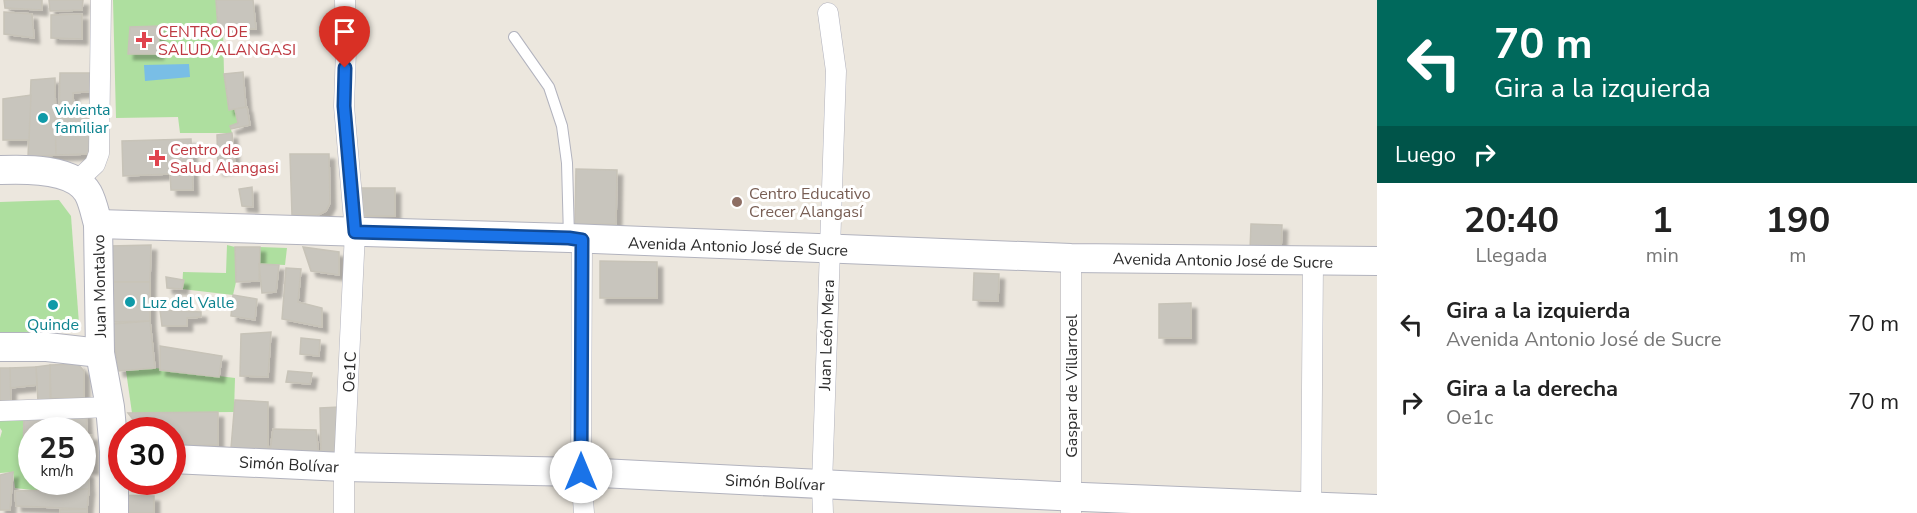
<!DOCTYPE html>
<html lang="es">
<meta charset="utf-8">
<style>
:root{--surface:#fff;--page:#f2f2f2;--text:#222;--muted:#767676}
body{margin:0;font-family:"Nunito Sans",sans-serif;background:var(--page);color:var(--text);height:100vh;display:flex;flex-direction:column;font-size:22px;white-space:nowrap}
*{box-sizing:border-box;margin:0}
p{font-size:20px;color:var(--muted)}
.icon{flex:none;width:33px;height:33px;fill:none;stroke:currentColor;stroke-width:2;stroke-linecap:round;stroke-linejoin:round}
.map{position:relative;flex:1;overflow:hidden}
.panel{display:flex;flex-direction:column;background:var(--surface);width:540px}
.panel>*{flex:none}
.hud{background:#00695c;color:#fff;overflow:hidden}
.speed{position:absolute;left:18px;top:417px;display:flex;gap:12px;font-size:30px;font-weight:700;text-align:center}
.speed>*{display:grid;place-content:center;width:78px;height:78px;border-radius:50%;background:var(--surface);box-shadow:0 3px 9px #0003;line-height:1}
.speed small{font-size:15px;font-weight:400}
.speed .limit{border:9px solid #d22;background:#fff;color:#111}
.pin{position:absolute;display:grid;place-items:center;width:51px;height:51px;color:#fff;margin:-62px -26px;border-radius:50% 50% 50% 0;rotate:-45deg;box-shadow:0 0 6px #0007}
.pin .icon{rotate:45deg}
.me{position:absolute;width:66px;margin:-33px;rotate:0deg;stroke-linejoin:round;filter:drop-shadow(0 0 4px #0008)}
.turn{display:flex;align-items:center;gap:21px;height:126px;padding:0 18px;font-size:27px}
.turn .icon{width:78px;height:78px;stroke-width:2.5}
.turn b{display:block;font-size:42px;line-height:51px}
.then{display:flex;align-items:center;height:57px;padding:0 18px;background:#0003;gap:12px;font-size:22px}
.eta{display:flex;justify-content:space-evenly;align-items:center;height:102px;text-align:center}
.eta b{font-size:36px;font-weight:700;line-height:42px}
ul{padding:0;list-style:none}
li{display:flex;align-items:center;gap:18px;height:78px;padding:0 18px}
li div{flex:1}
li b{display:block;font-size:22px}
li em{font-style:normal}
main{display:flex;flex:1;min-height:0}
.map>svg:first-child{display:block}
.green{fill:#aedf9f}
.water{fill:#79bee6}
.building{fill:#c8c5bd;stroke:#c7c3b8;stroke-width:1.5;filter:url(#shadow)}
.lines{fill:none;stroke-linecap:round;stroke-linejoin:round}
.lane-casing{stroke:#b2b3be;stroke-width:12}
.street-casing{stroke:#b2b3be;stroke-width:21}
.secondary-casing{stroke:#b2b3be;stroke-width:30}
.lane{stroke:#fff;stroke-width:10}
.street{stroke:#fff;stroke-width:20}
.secondary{stroke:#fff;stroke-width:28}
.route-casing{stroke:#114b97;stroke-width:15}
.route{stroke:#1a73e8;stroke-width:10}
.health-dot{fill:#e0444e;stroke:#fff;stroke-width:2}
.culture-dot{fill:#0f9aa8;stroke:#fff;stroke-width:2}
.education-dot{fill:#8d6e63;stroke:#fff;stroke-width:2}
.labels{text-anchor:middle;stroke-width:6;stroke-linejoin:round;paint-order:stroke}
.health-label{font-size:16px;fill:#be3a42;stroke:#fff;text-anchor:start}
.culture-label{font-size:16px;fill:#0d838f;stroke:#fff;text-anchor:start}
.education-label{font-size:16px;fill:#785e54;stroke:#fff;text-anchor:start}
.street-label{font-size:16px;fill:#2b2b2b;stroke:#fff}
</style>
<main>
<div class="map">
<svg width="1377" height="513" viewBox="0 0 1377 513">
<defs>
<filter id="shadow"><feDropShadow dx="5.5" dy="5.5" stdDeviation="1.5" flood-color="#0004"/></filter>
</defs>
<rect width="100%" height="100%" fill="#ece7de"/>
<g class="green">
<polygon points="113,0 216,0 218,28 223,29 224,74 229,109 235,109 238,123 230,126 232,133 180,133 178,117 116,118"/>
<polygon points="59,200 71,216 79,324 72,330 0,333 0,202"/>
<polygon points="227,245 235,247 236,282 233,295 182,289 183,272 226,273"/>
<polygon points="260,247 287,248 285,265 259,264"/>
<polygon points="155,368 235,378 234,412 132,413 126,371"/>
<polygon points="0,414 24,414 23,460 28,460 32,482 39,482 40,491 15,488 13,472 0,473 0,438 2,431 0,428"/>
</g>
<polygon class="water" points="189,64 190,77 145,81 144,65"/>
<g class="building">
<polygon points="4,0 42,0 42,10 5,8"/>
<polygon points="49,0 83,0 82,10 50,11"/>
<polygon points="216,0 253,0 256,29 218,29"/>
<polygon points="4,12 32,14 34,38 4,34"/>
<polygon points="82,14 82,39 51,38 51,15"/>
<polygon points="159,26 158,54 128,54 130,27"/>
<polygon points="243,72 246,107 229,110 224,74"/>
<polygon points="60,73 94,73 94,91 73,93 74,114 59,114"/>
<polygon points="55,78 56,155 28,157 31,80"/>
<polygon points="31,95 29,140 3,140 3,99"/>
<polygon points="247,107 250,125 231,129 230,126 238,123 235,109"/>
<polygon points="89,117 90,154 56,155 55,118"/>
<polygon points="232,133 235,167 218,170 217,135"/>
<polygon points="191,139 193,190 171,190 170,174 123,176 122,141"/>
<polygon points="290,154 329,154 330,203 326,211 318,215 292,215"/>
<polygon points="576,169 617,170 616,224 575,224"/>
<polygon points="252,187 253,207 242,206 239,189"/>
<polygon points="360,188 395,188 395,216 359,216"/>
<polygon points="1251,224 1282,225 1281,251 1250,250"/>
<polygon points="151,245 150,282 109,282 109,246"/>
<polygon points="235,247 260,247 259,281 236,282"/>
<polygon points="303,247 339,252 339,275 311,271"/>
<polygon points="600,261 657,262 657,298 600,298"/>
<polygon points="259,264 279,265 276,292 262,293"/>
<polygon points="286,268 301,269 298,302 322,308 322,327 282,319"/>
<polygon points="974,273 999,274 998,301 973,300"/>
<polygon points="166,277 184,280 182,289 167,288"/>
<polygon points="109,282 150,282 150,321 109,322"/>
<polygon points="233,295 257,299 255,320 231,316"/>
<polygon points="1191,303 1191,338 1159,338 1159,304"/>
<polygon points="160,310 201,312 201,317 187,318 187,326 162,326"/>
<polygon points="150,321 155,368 118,371 112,324"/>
<polygon points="271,332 268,377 240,376 241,334"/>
<polygon points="301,338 320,340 319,356 300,354"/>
<polygon points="160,346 222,356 219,377 160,370"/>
<polygon points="78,364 84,371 84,398 51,398 50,365"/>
<polygon points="50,365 50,403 38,402 36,367"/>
<polygon points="36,367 37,385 10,388 10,368"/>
<polygon points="0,368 10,368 11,406 0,407"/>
<polygon points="288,371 312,373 310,384 286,382"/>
<polygon points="235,400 268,402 268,451 231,448"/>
<polygon points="339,407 337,455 321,454 320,408"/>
<polygon points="65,412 86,412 87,435 82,435 82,430 65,430"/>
<polygon points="65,412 65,430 44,430 43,413"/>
<polygon points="218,412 218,445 172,446 172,430 141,430 128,413"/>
<polygon points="43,413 44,430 32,430 32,460 23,460 24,414"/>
<polygon points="273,429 316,430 319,456 270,451"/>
<polygon points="82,435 92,435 93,469 82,469"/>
<polygon points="13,472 10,510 0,510 0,475"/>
<polygon points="82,472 88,472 89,489 72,490 71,482 82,482"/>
<rect x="39" y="482" width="22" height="3"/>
<polygon points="89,489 87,509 16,506 15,491"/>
<polygon points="118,495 154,496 154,513 117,513"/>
<polygon points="87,509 87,513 60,513 60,510"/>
</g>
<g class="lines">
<defs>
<polyline id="lane" points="514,37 549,87 562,126 567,163 569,237"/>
<g id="street">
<polyline points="77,181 95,164 99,153 101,0"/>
<polyline points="582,240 581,472 584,513"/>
<polyline points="0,411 110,407"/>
<polyline points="344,513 344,467 355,232 344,106 346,50 345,0"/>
<polyline points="823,513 822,485 836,71 828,13"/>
<polyline points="1071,513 1071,258"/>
<polyline points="1311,513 1313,262"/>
</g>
<g id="secondary">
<path d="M 0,170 C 25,169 74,168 88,193 C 93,202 95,214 98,224 L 100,353 L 110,407 L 114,451 L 114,513"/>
<polyline points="98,224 569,238 1071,258 1377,261"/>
<polyline points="0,347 47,347 100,353"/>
<polyline points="172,459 344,467 581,472 1058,496 1377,509"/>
</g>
</defs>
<use href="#lane" class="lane-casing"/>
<use href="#street" class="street-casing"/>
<use href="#secondary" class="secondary-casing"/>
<use href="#lane" class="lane"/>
<use href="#street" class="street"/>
<use href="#secondary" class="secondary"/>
</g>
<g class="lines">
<defs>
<polyline id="route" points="345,68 344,106 355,232 569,238 582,240 581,472"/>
</defs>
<use href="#route" class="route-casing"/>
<use href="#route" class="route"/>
</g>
<g class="health-dot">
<path d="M141 31h6v6h6v6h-6v6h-6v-6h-6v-6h6z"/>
<path d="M154 149h6v6h6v6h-6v6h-6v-6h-6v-6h6z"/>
</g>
<g class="culture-dot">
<circle cx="43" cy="118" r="6"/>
<circle cx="130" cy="302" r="6"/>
<circle cx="53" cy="305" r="6"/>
</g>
<circle class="education-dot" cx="737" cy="202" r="6"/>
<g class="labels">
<g class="health-label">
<text x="158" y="37">CENTRO DE<tspan x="158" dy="18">SALUD ALANGASI</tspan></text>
<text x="170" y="155">Centro de<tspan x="170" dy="18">Salud Alangasi</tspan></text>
</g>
<g class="culture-label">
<text x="55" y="115">vivienta<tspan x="55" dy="18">familiar</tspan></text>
<text x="142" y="308">Luz del Valle</text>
<text x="53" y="330" text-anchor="middle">Quinde</text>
</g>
<g class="education-label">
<text x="749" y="199">Centro Educativo<tspan x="749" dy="18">Crecer Alangasí</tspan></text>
</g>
<g class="street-label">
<text transform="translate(738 246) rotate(2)" y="6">Avenida Antonio José de Sucre</text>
<text transform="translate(1223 260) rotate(1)" y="6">Avenida Antonio José de Sucre</text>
<text transform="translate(99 286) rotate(-91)" y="6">Juan Montalvo</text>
<text transform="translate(826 335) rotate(-88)" y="6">Juan León Mera</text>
<text transform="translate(349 372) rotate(-87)" y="6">Oe1C</text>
<text transform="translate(1071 386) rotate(-90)" y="6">Gaspar de Villarroel</text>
<text transform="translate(289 464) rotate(3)" y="6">Simón Bolívar</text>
<text transform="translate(775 482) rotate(3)" y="6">Simón Bolívar</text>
</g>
</g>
</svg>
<div class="speed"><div>25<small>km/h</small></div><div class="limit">30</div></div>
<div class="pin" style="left:345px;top:68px;background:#d93025"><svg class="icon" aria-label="arrive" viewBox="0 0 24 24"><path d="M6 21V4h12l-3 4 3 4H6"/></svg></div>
<svg class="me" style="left:581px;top:472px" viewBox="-20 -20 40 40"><circle r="19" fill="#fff"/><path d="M0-13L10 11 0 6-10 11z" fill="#1a73e8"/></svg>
</div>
<section class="panel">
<div class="hud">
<div class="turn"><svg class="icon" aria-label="left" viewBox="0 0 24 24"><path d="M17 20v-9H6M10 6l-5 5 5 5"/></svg><div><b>70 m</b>Gira a la izquierda</div></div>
<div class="then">Luego<svg class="icon" aria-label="right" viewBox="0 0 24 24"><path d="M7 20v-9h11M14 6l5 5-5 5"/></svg></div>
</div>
<div class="eta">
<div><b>20:40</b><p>Llegada</p></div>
<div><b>1</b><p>min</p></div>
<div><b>190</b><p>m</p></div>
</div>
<ul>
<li><svg class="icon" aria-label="left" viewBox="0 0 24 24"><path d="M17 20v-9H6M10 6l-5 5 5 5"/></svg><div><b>Gira a la izquierda</b><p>Avenida Antonio José de Sucre</p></div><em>70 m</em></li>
<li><svg class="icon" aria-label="right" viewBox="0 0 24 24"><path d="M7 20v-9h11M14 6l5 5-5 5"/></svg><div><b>Gira a la derecha</b><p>Oe1c</p></div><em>70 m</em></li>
</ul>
</section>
</main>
